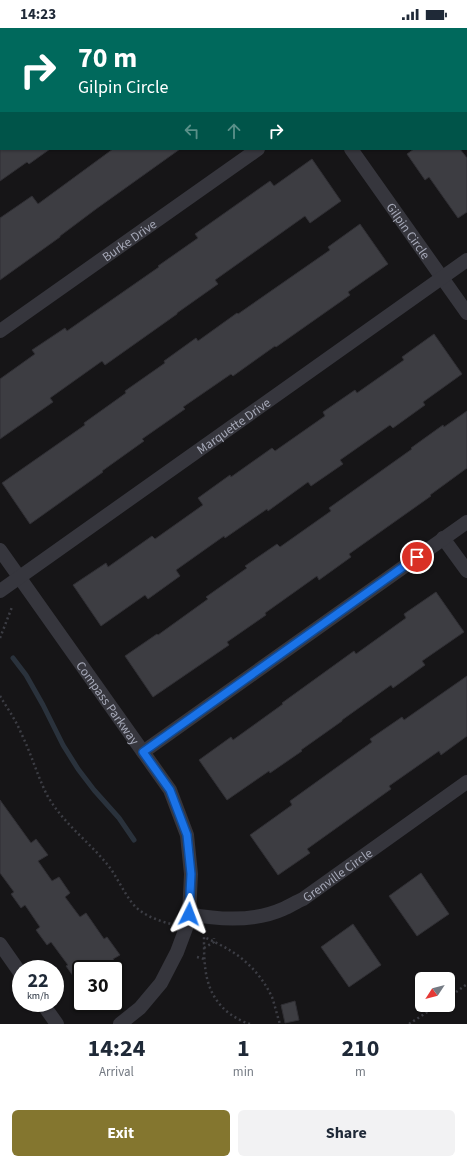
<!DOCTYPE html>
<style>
:root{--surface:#fff;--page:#f2f2f3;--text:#1f2937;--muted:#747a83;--accent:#84762f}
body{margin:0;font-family:"Source Sans 3",sans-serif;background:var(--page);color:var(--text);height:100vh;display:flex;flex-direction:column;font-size:15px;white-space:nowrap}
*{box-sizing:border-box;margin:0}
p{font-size:13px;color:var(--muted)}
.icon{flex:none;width:22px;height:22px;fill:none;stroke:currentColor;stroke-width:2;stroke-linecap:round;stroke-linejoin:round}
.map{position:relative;height:996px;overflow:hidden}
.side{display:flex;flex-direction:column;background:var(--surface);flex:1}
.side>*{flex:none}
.hud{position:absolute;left:0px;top:0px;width:467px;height:122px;box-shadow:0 1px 3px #0004;background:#00695c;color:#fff;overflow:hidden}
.needle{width:26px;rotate:234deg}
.tools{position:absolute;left:415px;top:944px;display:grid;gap:8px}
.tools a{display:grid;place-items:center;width:40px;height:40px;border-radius:6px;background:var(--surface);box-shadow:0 1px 3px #0004;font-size:20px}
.speed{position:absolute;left:12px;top:932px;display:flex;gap:8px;font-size:20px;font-weight:700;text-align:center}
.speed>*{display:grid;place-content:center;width:52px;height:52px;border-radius:50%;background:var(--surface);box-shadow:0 1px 3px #0004;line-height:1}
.speed small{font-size:10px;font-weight:400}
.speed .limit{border:2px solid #111;border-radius:6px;background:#fff;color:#111}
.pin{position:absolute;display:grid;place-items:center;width:34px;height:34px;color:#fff;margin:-17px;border:2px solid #fff;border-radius:50%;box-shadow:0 1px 4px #0007}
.me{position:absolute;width:44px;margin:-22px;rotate:3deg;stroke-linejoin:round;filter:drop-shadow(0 0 3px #0008)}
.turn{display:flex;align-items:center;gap:14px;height:84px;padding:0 12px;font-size:18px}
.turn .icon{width:52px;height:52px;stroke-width:2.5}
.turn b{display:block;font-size:28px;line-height:34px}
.lanes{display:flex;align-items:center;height:38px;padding:0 12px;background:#0003;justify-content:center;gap:20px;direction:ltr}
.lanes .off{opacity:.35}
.eta{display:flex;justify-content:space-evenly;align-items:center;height:68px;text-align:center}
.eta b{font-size:24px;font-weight:700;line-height:28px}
.cta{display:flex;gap:8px;margin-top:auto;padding:8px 12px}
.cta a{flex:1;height:46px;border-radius:6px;background:var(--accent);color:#fff;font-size:16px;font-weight:700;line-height:46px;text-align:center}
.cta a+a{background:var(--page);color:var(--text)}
.status{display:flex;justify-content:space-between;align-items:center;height:28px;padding:0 20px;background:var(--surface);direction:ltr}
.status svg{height:11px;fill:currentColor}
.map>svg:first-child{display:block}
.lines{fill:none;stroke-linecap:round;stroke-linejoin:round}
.stream{stroke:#2a323c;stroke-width:5}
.building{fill:#3d3d42;stroke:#302f34}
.path{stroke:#3c3d44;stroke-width:2.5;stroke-dasharray:2 3;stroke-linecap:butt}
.minor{stroke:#36363d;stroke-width:14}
.route-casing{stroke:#114b97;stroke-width:10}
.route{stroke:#1a73e8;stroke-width:7}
.labels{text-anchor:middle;stroke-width:3.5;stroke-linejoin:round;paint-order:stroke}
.street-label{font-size:13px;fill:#a6a9b8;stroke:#111012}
</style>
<div class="status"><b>14:23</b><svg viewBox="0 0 49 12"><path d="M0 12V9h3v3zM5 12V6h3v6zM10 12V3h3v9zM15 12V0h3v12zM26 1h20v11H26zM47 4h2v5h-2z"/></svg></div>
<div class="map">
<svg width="467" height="996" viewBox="0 0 467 996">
<rect width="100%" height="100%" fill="#161517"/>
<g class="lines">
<polyline class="stream" points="13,630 26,647 43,677 63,717 78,741 94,762 119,790 134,812"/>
</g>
<g class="building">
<polygon points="0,121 50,121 29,136 27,134 0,153"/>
<polygon points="113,121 180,121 96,181 60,208 60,209 0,252 0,190 32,168 38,176"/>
<polygon points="414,121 460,121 467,130 467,184 458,190 429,149 425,152 407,126"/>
<polygon points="312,131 341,173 310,195 305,188 215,252 218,256 177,285 177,286 105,337 102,333 50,370 53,374 0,411 0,351 35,326 32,322 65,300 67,303 159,239 158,238 198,210 195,206 270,153 274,158"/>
<polygon points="360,196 388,236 348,264 350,267 276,319 275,318 233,348 231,346 183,379 185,381 142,411 144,413 102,443 103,444 30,496 2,455 85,397 84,395 126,365 125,363 165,335 164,333 196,310 198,313 237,285 238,286 330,222 328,219"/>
<polygon points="434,306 462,346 423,374 425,377 393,400 390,397 340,432 343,436 311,458 308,454 268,483 267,481 225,510 224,508 176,542 180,548 148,571 145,567 101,598 73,557 106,535 108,539 152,508 155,511 203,477 198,470 230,447 231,449 272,420 275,423 325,388 323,384 355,362 357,365 404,332 402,329"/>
<polygon points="467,383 467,440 430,467 431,468 349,526 351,529 319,552 317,548 265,585 266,587 227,614 229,617 153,669 125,628 157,606 158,607 208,571 206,569 247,540 245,538 277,516 280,519 331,483 329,480 412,421 411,420 443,397 444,399"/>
<polygon points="436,564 464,604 422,633 425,637 393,660 391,657 342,692 342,693 301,722 302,723 270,745 269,743 227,772 199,732 231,709 233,712 283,676 282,675 354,623 356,626 406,590 404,586"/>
<polygon points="467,648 467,708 441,727 439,723 389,758 391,761 307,821 310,825 278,847 250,807 292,777 290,773 372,714 370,711 402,689 404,692"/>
<polygon points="0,772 31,815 36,811 48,827 38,833 52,853 59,849 70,865 65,869 80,889 86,885 104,911 107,909 120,927 113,931 121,941 81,941 81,959 66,938 68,937 51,914 47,917 36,902 40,899 25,877 21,880 11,866 14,864 0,845"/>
<polygon points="421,845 449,886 417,908 389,868"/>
<polygon points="353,896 381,937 349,959 321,919"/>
<polygon points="295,973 299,992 285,995 281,977"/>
</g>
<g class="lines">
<g class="path">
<polyline points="0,610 12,579"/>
<path d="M 0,668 C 7,680 16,692 21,705 C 31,725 37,747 47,767 C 62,794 88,813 107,836 C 116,847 122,861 130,872 C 139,886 156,892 171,896"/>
<polyline points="204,920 214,914 214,910"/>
<polyline points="197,929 204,931"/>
<polyline points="448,970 467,956"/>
<path d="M 250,996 C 243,994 236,990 230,986 C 204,966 204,939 204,909 C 213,913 223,918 231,923 C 249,934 263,950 272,969 C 275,978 277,987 280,996"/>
<polyline points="409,996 438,977"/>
</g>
<g class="minor">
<polyline points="265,0 266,1"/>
<polyline points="66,1 68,0"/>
<polyline points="0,49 1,48"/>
<path id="s1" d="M 351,121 L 467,285"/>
<path id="s2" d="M 0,303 L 258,121"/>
<polyline points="443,510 467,543"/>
<path id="s3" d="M 0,522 L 170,762 L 187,807 L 191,846 L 189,886 L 186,900 L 177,924 L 161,955 L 140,980 L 120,996"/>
<path id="s4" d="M 0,563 L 467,232"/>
<polyline points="143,724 467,494"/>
<path id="s5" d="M 189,886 C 220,892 254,894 283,881 C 290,878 296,874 303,871 L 467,754"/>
<polyline points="0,916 21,946"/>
<polyline points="42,975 57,996"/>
</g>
</g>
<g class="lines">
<defs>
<polyline id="route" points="189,886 191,846 187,807 170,762 143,724 417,529"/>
</defs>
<use href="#route" class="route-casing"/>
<use href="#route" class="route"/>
</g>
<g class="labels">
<g class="street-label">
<text dy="5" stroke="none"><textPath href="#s1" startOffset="100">Gilpin Circle</textPath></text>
<text dy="5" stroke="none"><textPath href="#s2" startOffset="158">Burke Drive</textPath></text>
<text dy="5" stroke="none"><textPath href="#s4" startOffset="286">Marquette Drive</textPath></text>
<text dy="5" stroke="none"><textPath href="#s3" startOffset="187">Compass Parkway</textPath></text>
<text dy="5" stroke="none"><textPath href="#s5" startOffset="160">Grenville Circle</textPath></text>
</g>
</g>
</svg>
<div class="tools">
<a><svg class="needle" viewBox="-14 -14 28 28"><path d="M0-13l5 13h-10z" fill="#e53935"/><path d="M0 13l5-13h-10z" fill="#747a83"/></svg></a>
</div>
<div class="speed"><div>22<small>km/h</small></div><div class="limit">30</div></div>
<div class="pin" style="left:417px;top:529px;background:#d93025"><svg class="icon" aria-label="arrive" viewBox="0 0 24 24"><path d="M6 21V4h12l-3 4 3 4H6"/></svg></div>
<svg class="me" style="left:189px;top:886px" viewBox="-20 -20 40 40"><path d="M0-17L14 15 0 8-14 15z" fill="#1a73e8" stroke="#fff" stroke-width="4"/></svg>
<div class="hud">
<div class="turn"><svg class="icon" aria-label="right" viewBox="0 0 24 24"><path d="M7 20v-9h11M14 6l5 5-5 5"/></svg><div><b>70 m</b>Gilpin Circle</div></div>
<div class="lanes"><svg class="icon off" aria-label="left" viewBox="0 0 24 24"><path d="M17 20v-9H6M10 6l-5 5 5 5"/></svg><svg class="icon off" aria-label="ahead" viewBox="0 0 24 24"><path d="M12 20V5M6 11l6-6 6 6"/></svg><svg class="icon" aria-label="right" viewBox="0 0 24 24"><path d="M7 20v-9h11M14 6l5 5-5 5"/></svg></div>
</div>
</div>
<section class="side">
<div class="eta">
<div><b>14:24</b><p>Arrival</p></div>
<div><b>1</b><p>min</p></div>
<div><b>210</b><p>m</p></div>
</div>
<div class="cta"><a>Exit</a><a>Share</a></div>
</section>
